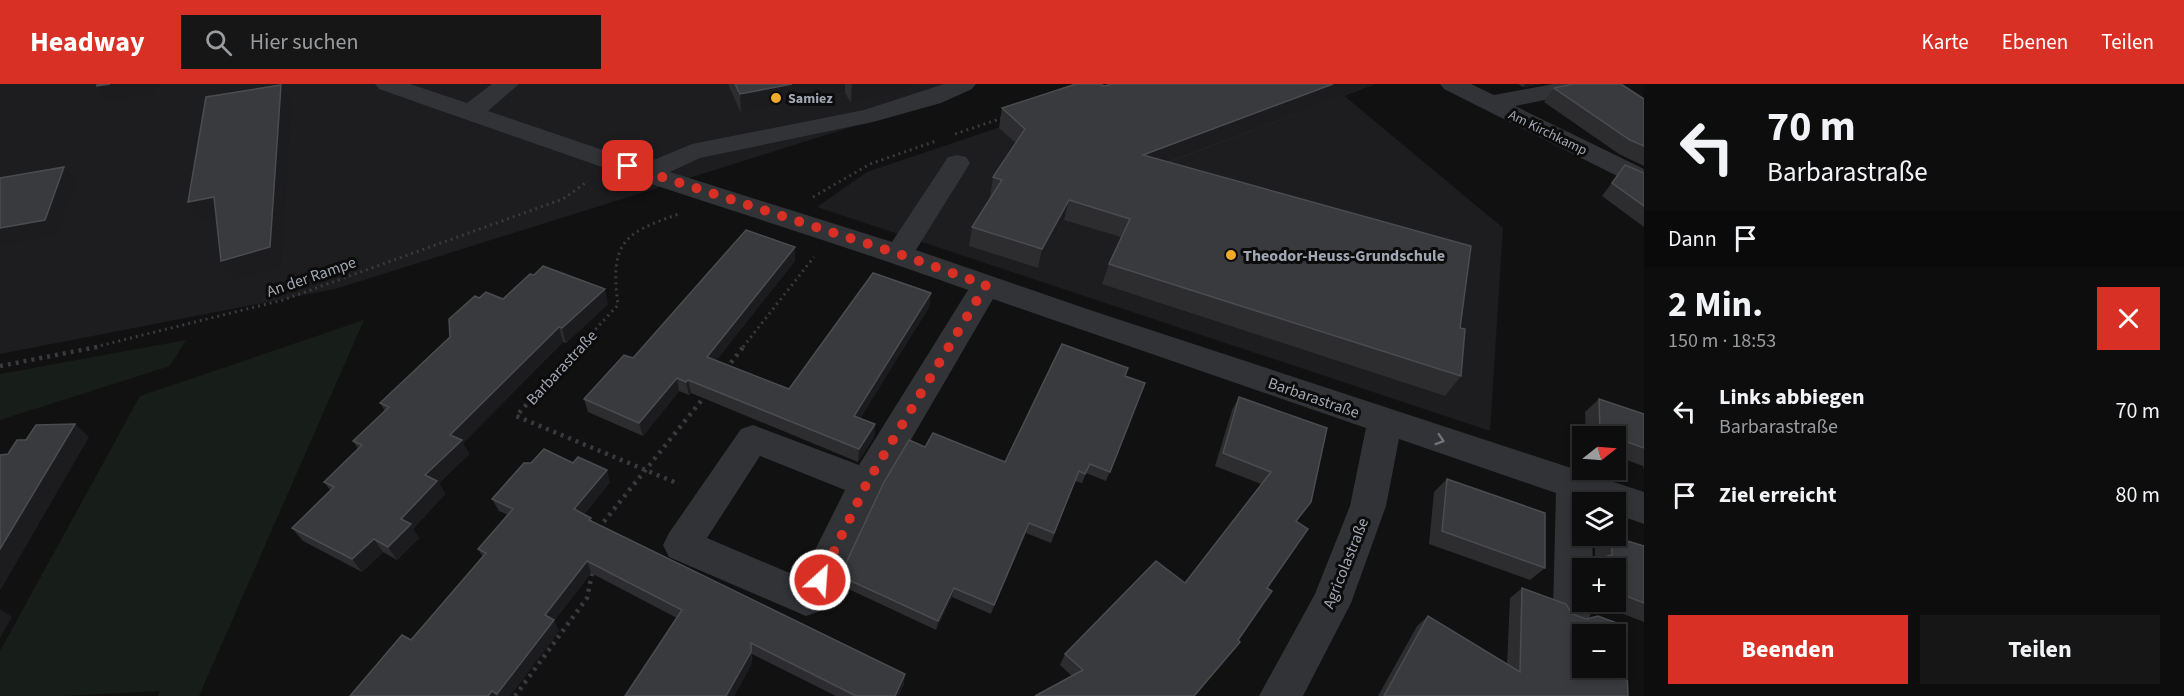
<!DOCTYPE html>
<html lang="de">
<meta charset="utf-8">
<style>
:root{--surface:#0d0d0e;--page:#161617;--text:#f1f3f6;--muted:#9a9c9e;--line:#2d2d2e;--accent:#d93025}
body{margin:0;font-family:"Source Sans 3",sans-serif;background:var(--page);color:var(--text);height:100vh;display:flex;flex-direction:column;font-size:22px;white-space:nowrap}
*{box-sizing:border-box;margin:0}
p{font-size:20px;color:var(--muted)}
.icon{flex:none;width:33px;height:33px;fill:none;stroke:currentColor;stroke-width:2;stroke-linecap:round;stroke-linejoin:round}
.map{position:relative;flex:1;overflow:hidden}
.sheet{display:flex;flex-direction:column;background:var(--surface);width:540px}
.sheet>*{flex:none}
.banner{background:#0d0d0e;color:var(--text);overflow:hidden}
.needle{width:39px;rotate:73deg}
.buttons{position:absolute;left:1572px;top:342px;display:grid;gap:12px}
.buttons a{display:grid;place-items:center;width:54px;height:54px;border-radius:0px;background:var(--surface);box-shadow:0 3px 9px #0003,0 0 0 2px var(--line);font-size:30px}
.pin{position:absolute;display:grid;place-items:center;width:51px;height:51px;color:#fff;margin:-26px;border-radius:12px;box-shadow:0 3px 9px #0006}
.me{position:absolute;width:66px;margin:-33px;rotate:26deg;stroke-linejoin:round;filter:drop-shadow(0 0 4px #0008)}
.turn{display:flex;align-items:center;gap:21px;height:126px;padding:0 24px;font-size:27px}
.turn .icon{width:78px;height:78px;stroke-width:2.5}
.turn b{display:block;font-size:42px;line-height:51px}
.then{display:flex;align-items:center;height:57px;padding:0 24px;background:#0003;gap:12px;font-size:22px}
.round{display:grid;place-items:center;flex:none;width:63px;height:63px;border-radius:0px;background:var(--page)}
.overview{display:flex;align-items:center;justify-content:space-between;height:102px;padding:0 24px}
h1{font-size:36px;font-weight:700;line-height:45px}
.button{display:flex;gap:12px;margin-top:auto;padding:12px 24px}
.button a{flex:1;height:69px;border-radius:0px;background:var(--accent);color:#fff;font-size:24px;font-weight:700;line-height:69px;text-align:center}
.button a+a{background:var(--page);color:var(--text)}
ul{padding:0;list-style:none}
li{display:flex;align-items:center;gap:18px;height:84px;padding:0 24px}
li div{flex:1}
li b{display:block;font-size:22px}
li em{font-style:normal}
header{display:flex;align-items:center;gap:36px;box-sizing:border-box;height:84px;padding:0 30px;background:var(--accent);color:#fff}
header strong{font-size:28px}
nav{display:flex;gap:33px;margin-inline-start:auto;font-size:21px}
.search{width:420px;height:54px;background:var(--page);display:flex;align-items:center;gap:15px;box-sizing:border-box;padding:0 21px;border-radius:0px;color:var(--muted);font-size:22px}
main{display:flex;flex:1;min-height:0}
.map>svg:first-child{display:block}
.built{fill:#1d1d1f}
.green{fill:#171d18}
.lines{fill:none;stroke-linecap:round;stroke-linejoin:round}
.path-far1{stroke:#383a3e;stroke-width:3;stroke-dasharray:2 4;stroke-linecap:butt}
.path{stroke:#383a3e;stroke-width:4.5;stroke-dasharray:3 5;stroke-linecap:butt}
.minor{fill:#323337;fill-rule:evenodd}
.wall{fill:#2d2d30}
.shaded-wall{fill:#1c1c1e}
.building{fill:#393a3e;stroke:#4a4c50;stroke-width:1.5;fill-rule:evenodd}
.oneway{stroke:#70737b}
.route{stroke:#d93025;stroke-width:10;stroke-dasharray:0 18}
.poi-dot{fill:#f2aa2a;stroke:#0c0c0d;stroke-width:2}
.labels{text-anchor:middle;stroke-width:6;stroke-linejoin:round;paint-order:stroke}
.far-poi-label{font-size:14px;font-weight:bold;fill:#a2a8b3;stroke:#0c0c0d;text-anchor:start}
.far-street-label{font-size:14px;fill:#a2a8b3;stroke:#0c0c0d}
.poi-label{font-size:16px;font-weight:bold;fill:#a2a8b3;stroke:#0c0c0d;text-anchor:start}
.street-label{font-size:16px;fill:#a2a8b3;stroke:#0c0c0d}
</style>
<header>
<strong>Headway</strong>
<div class="search"><svg class="icon" aria-label="search" viewBox="0 0 24 24"><circle cx="10" cy="10" r="6"/><path d="M15 15l6 6"/></svg>Hier suchen</div>
<nav><a>Karte</a><a>Ebenen</a><a>Teilen</a></nav>
</header>
<main>
<div class="map">
<svg width="1644" height="612" viewBox="0 0 1644 612">
<rect width="100%" height="100%" fill="#111112"/>
<g class="built">
<polygon points="0,0 975,0 966,7 335,205 0,270"/>
<polygon points="1128,0 1330,0 1503,144 1490,347 817,123 867,88"/>
</g>
<g class="green">
<polygon points="364,236 199,612 158,612 160,607 63,612 0,612 0,567 140,312"/>
<polygon points="186,256 170,282 0,336 0,290"/>
</g>
<g class="lines">
<g class="path-far1">
<polyline points="955,50 1005,33"/>
<polyline points="813,113 870,80 936,57"/>
<polyline points="95,263 283,216 563,115 588,97"/>
<path d="M 579,263 L 618,221 C 610,160 622,149 679,130"/>
<polyline points="743,263 814,173"/>
</g>
<g class="path">
<polyline points="581,262 516,332 679,400"/>
<polyline points="0,282 102,262"/>
<polyline points="726,285 744,262"/>
<polyline points="601,445 602,440 705,312"/>
<polyline points="515,612 587,514 593,485"/>
</g>
<g class="minor">
<path d="M 375,0 L 410,0 L 467,19 L 492,0 L 519,0 L 488,27 L 644,80 L 692,60 L 864,26 L 944,0 L 976,0 L 972,5 L 941,19 L 873,38 L 700,74 L 670,88 L 892,158 L 948,73 L 957,71 L 966,73 L 970,79 L 916,166 L 1090,226 L 1644,408 L 1644,440 L 1616,430 L 1616,418 L 1582,418 L 1582,452 L 1592,452 L 1593,484 L 1582,484 L 1582,518 L 1593,518 L 1593,525 L 1587,538 L 1573,543 L 1559,538 L 1553,525 L 1556,409 L 1399,355 L 1386,422 L 1351,519 L 1303,612 L 1259,612 L 1315,510 L 1350,422 L 1366,344 L 993,215 L 881,407 L 834,508 L 820,527 L 806,532 L 669,473 L 663,461 L 669,449 L 741,345 L 753,341 L 859,381 L 968,206 C 858,166 747,132 636,95 C 550,65 464,35 379,5 ZM 760,372 L 845,406 L 806,484 L 799,493 L 707,454 Z"/>
<polygon points="1440,0 1471,0 1494,11 1553,0 1591,0 1592,2 1588,7 1515,22 1644,85 1644,103 1635,101 1444,5"/>
</g>
</g>
<g class="wall">
<polygon points="728,0 911,0 910,8 851,19 845,9 741,29"/>
<polygon points="1375,0 1169,78 1460,244 1461,292 1445,312 1102,200 1109,180 1121,153 1064,136 1038,184 969,162 972,143 991,113 990,113 993,93 1016,59 999,44 1002,24 1104,2"/>
<polygon points="1518,0 1541,0 1523,3"/>
<polygon points="1554,4 1644,15 1644,82 1619,70 1544,18"/>
<polygon points="1625,81 1644,89 1644,143 1602,112"/>
<polygon points="795,163 795,177 716,276 789,305 931,209 929,223 860,334 875,340 874,353 858,378 691,309 689,311 679,307 643,352 588,328 584,315 633,274"/>
<polygon points="479,214 608,220 566,259 563,258 463,359 469,370 439,399 445,410 413,445 419,454 397,476 383,468 362,488 303,457 292,444 330,406 324,398 358,365 353,357 385,327 380,319 450,253"/>
<polygon points="1125,292 1145,299 1106,397 1086,389 1082,399 1075,397 1051,459 1026,449 991,530 952,513 936,546 840,501 840,492 925,363 1005,378"/>
<polygon points="1239,313 1296,437 1267,504 1238,556 1240,558 1231,569 1072,592 1060,581 1065,570 1185,499 1261,400 1215,382 1232,326"/>
<polygon points="1599,315 1644,330 1644,386 1643,382 1616,372 1616,352 1586,352 1585,328"/>
<polygon points="1447,395 1545,484 1530,496 1429,460 1434,408"/>
<polygon points="610,398 584,430 593,438 904,600 898,612 836,612 752,570 752,579 734,612 625,612 677,534 591,489 554,537 559,547 510,612 350,612 411,556 483,473 478,465 508,431 499,427 492,415"/>
<polygon points="1610,452 1613,452 1644,462 1644,538 1595,519 1594,518 1616,518 1616,484 1590,484 1595,480 1595,464"/>
<polygon points="1522,504 1572,530 1628,612 1378,612 1417,542 1428,532 1507,581 1510,514"/>
</g>
<g class="shaded-wall">
<polygon points="110,0 156,0 154,9 106,17 97,2"/>
<polygon points="792,0 845,0 845,9 741,29 740,10"/>
<polygon points="852,0 911,0 910,8 851,19"/>
<polygon points="1333,0 1375,0 1136,90 1143,71"/>
<polygon points="1525,0 1541,0 1523,3"/>
<polygon points="281,1 291,19 281,182 234,196 221,177"/>
<polygon points="64,83 76,98 57,150 0,161 0,144"/>
<polygon points="214,113 225,132 201,136 188,118"/>
<polygon points="1069,116 1064,136 1038,184 1042,165"/>
<polygon points="795,163 795,177 709,286 707,273"/>
<polygon points="605,205 608,220 566,259 562,244"/>
<polygon points="931,209 929,223 854,345 854,332"/>
<polygon points="559,243 563,258 463,359 469,370 439,399 445,410 413,445 419,454 397,476 388,463 401,435 425,391 450,351"/>
<polygon points="677,294 679,307 643,352 639,339"/>
<polygon points="688,296 691,309 689,311 686,298"/>
<polygon points="75,340 89,353 0,507 0,465"/>
<polygon points="875,340 874,353 858,378 859,365"/>
<polygon points="607,386 610,398 578,437 574,425"/>
<polygon points="1029,439 1026,449 991,530 994,521"/>
<polygon points="374,455 383,468 362,488 352,475"/>
<polygon points="587,477 591,489 554,537 559,547 510,612 499,612 497,610 545,531"/>
<polygon points="954,504 952,513 936,546 938,537"/>
<polygon points="0,525 12,533 0,554"/>
<polygon points="751,559 752,579 734,612 726,612"/>
<polygon points="905,590 904,600 898,612 895,612"/>
<polygon points="492,607 496,612 488,612"/>
</g>
<g class="building">
<polygon points="97,0 110,0 97,2"/>
<polygon points="735,0 792,0 740,10"/>
<polygon points="1076,0 1101,0 1104,2 1112,0 1333,0 1143,71 1471,162 1460,244 1465,245 1461,292 1109,180 1130,135 1069,116 1042,165 972,143 1002,96 993,93 1025,45 1002,24"/>
<polygon points="1573,0 1621,0 1644,15 1644,62 1630,56 1554,4"/>
<polygon points="281,1 270,163 221,177 214,113 188,118 206,13"/>
<polygon points="1625,81 1644,89 1644,122 1612,99"/>
<polygon points="64,83 45,136 0,144 0,94"/>
<polygon points="746,146 795,163 707,273 789,305 873,189 931,209 854,332 875,340 859,365 688,296 686,298 677,294 639,339 584,315 624,271 633,274"/>
<polygon points="543,182 605,205 562,244 559,243 450,351 462,356 425,391 437,397 401,435 411,440 388,463 374,455 352,475 292,444 334,403 324,398 362,361 353,357 389,323 380,319 450,253 449,235 475,212 479,214 486,208 503,215 530,190 534,191"/>
<polygon points="1062,260 1128,284 1125,292 1145,299 1110,388 1090,380 1085,390 1079,387 1054,449 1029,439 994,521 954,504 938,537 840,492 884,398 909,356 925,363 933,349 1005,378"/>
<polygon points="1239,313 1327,344 1311,418 1296,437 1308,445 1267,504 1272,507 1238,556 1240,558 1194,612 1035,612 1083,586 1065,570 1156,477 1185,499 1271,388 1223,369"/>
<polygon points="1599,315 1644,330 1644,364 1616,354 1616,352 1610,352 1600,349"/>
<polygon points="75,340 0,465 0,371 8,370 17,356 26,356 36,341"/>
<polygon points="544,365 573,379 578,373 607,386 574,425 591,434 589,436 905,590 895,612 856,612 751,559 751,568 726,612 625,612 682,526 587,477 545,531 554,536 497,610 492,607 488,612 350,612 402,551 411,556 486,469 478,465 513,425 492,415 524,379 531,379"/>
<polygon points="1447,395 1545,429 1545,484 1442,447"/>
<polygon points="1611,452 1644,462 1644,519 1616,508 1616,484 1605,484 1604,473 1612,471"/>
<path d="M 1522,504 L 1566,520 L 1572,530 L 1586,535 L 1598,532 L 1625,542 L 1628,612 L 1384,612 L 1428,532 L 1520,588 ZM 1582,550 L 1616,550 L 1616,584 L 1582,584 Z"/>
</g>
<defs><path id="oneway-chevron" d="M-2-3.5L2.5 0L-2 3.5" fill="none" stroke-width="1.6" stroke-linecap="round" stroke-linejoin="round" transform="scale(1.5)"/></defs>
<use class="oneway" href="#oneway-chevron" transform="translate(1440 356) rotate(18)"/>
<g class="lines">
<polyline class="route" points="628,82 899,170 986,201 867,399 820,496"/>
</g>
<g class="poi-dot">
<circle cx="776" cy="14" r="6"/>
<circle cx="1231" cy="171" r="6"/>
</g>
<g class="labels">
<g class="far-poi-label">
<text x="788" y="19">Samiez</text>
</g>
<g class="far-street-label">
<text transform="translate(1548 48) rotate(26)" y="5">Am Kirchkamp</text>
</g>
<g class="poi-label">
<text x="1243" y="177">Theodor-Heuss-Grundschule</text>
</g>
<g class="street-label">
<text transform="translate(311 192) rotate(-19)" y="6">An der Rampe</text>
<text transform="translate(561 283) rotate(-47)" y="6">Barbarastraße</text>
<text transform="translate(1314 313) rotate(19)" y="6">Barbarastraße</text>
<text transform="translate(1345 479) rotate(-68)" y="6">Agricolastraße</text>
</g>
</g>
</svg>
<div class="buttons">
<a><svg class="needle" viewBox="-14 -14 28 28"><path d="M0-13l5 13h-10z" fill="#e53935"/><path d="M0 13l5-13h-10z" fill="#9a9c9e"/></svg></a>
<a><svg class="icon" aria-label="layers" viewBox="0 0 24 24"><path d="M12 4l9 5-9 5-9-5zM3 14l9 5 9-5"/></svg></a>
<a>+</a>
<a>−</a>
</div>
<div class="pin" style="left:628px;top:82px;background:#d93025"><svg class="icon" aria-label="arrive" viewBox="0 0 24 24"><path d="M6 21V4h12l-3 4 3 4H6"/></svg></div>
<svg class="me" style="left:820px;top:496px" viewBox="-20 -20 40 40"><circle r="17" fill="#d93025" stroke="#fff" stroke-width="3"/><path d="M0-11L8 9 0 5-8 9z" fill="#fff"/></svg>
</div>
<section class="sheet">
<div class="banner">
<div class="turn"><svg class="icon" aria-label="left" viewBox="0 0 24 24"><path d="M17 20v-9H6M10 6l-5 5 5 5"/></svg><div><b>70 m</b>Barbarastraße</div></div>
<div class="then">Dann<svg class="icon" aria-label="arrive" viewBox="0 0 24 24"><path d="M6 21V4h12l-3 4 3 4H6"/></svg></div>
</div>
<div class="overview"><div><h1>2 Min.</h1><p>150 m · 18:53</p></div><a class="round" style="background:#d93025;color:#fff"><svg class="icon" aria-label="close" viewBox="0 0 24 24"><path d="M6 6l12 12M18 6L6 18"/></svg></a></div>
<ul>
<li><svg class="icon" aria-label="left" viewBox="0 0 24 24"><path d="M17 20v-9H6M10 6l-5 5 5 5"/></svg><div><b>Links abbiegen</b><p>Barbarastraße</p></div><em>70 m</em></li>
<li><svg class="icon" aria-label="arrive" viewBox="0 0 24 24"><path d="M6 21V4h12l-3 4 3 4H6"/></svg><div><b>Ziel erreicht</b></div><em>80 m</em></li>
</ul>
<div class="button"><a>Beenden</a><a>Teilen</a></div>
</section>
</main>
